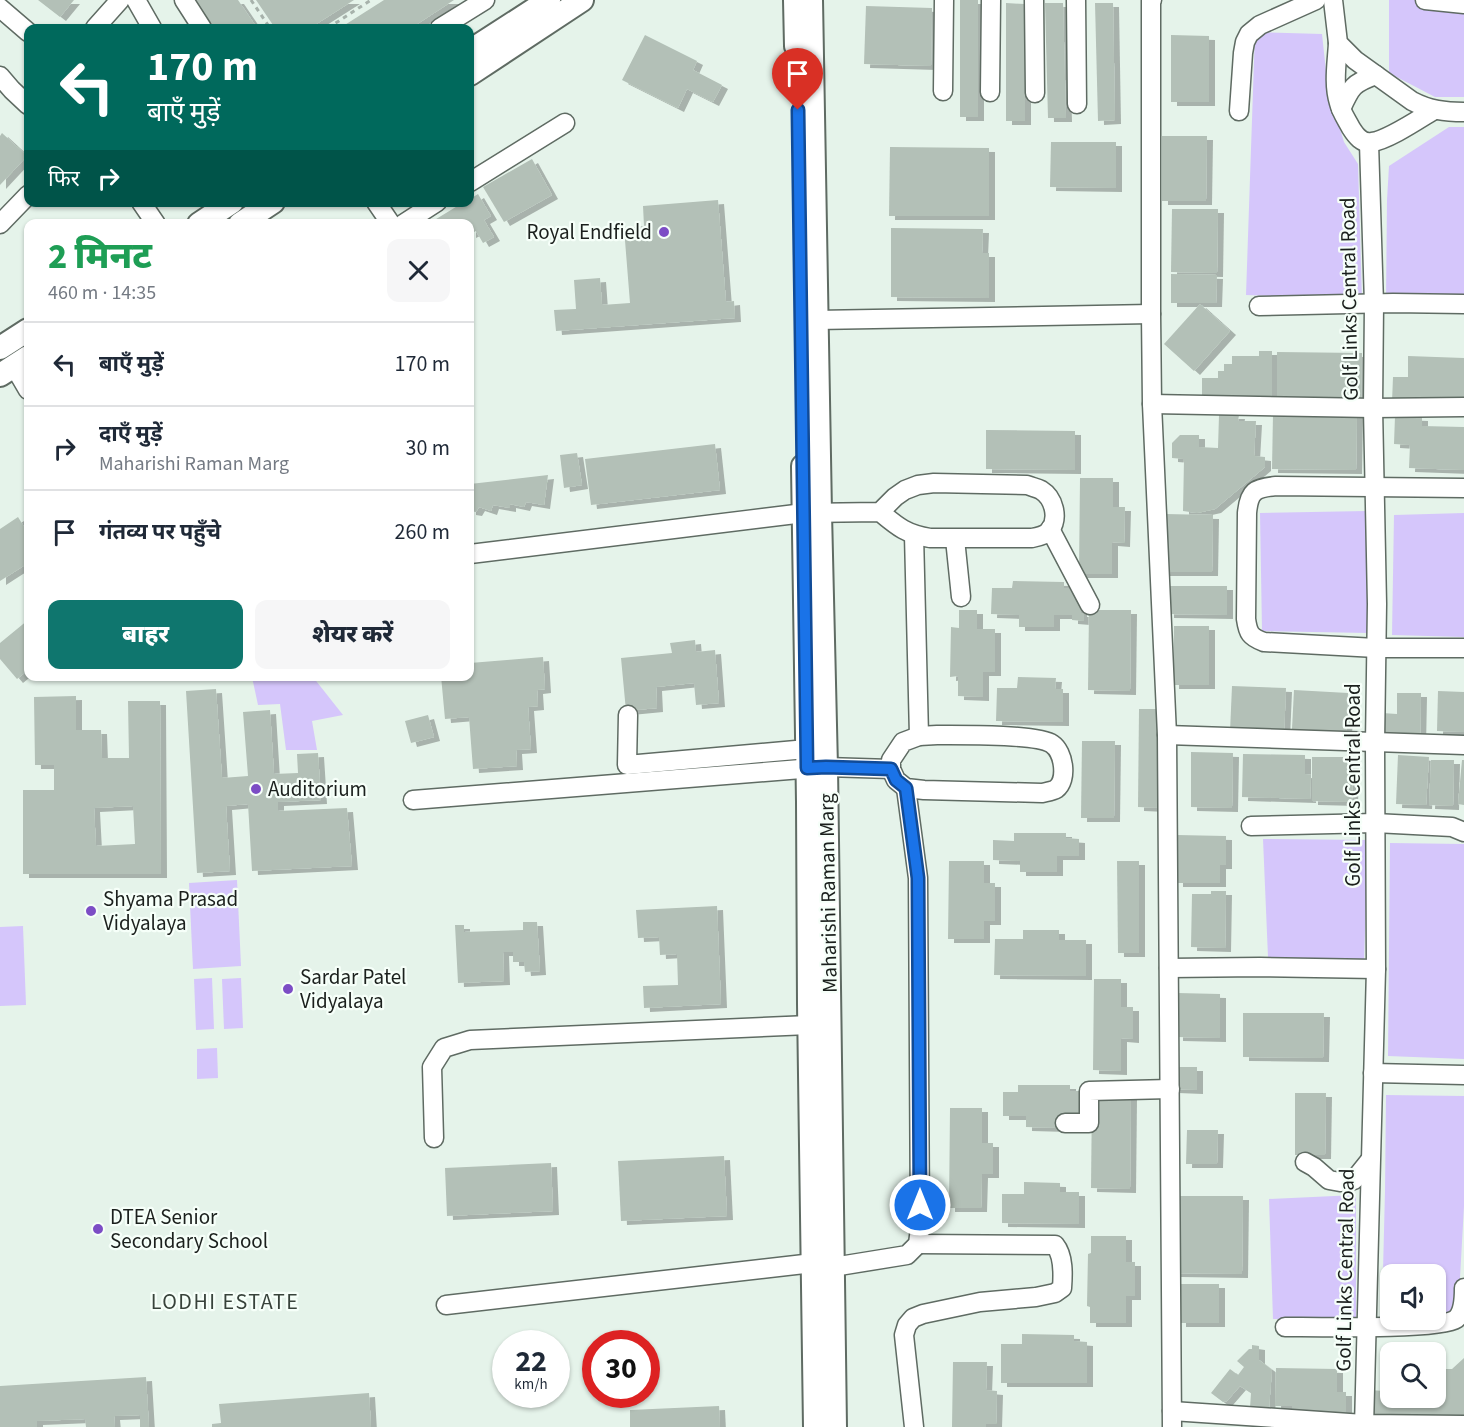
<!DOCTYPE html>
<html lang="hi">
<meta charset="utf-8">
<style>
:root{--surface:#fff;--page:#f6f6f7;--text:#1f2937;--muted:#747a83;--line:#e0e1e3;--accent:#0f766e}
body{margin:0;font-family:"Source Sans 3","Noto Sans Devanagari",sans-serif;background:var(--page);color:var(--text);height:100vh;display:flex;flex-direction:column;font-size:22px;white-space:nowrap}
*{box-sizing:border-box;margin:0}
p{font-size:20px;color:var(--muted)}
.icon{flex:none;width:33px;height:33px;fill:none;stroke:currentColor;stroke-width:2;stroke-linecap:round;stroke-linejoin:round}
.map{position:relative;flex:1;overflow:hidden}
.panel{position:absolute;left:24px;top:219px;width:450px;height:462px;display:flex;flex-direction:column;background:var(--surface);border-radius:12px;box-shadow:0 2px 4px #0004}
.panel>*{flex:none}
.hud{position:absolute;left:24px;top:24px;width:450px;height:183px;border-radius:12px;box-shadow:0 2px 4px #0004;background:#00695c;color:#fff;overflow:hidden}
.fabs{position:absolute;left:1380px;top:1264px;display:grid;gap:12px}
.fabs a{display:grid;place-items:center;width:66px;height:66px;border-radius:12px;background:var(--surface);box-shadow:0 2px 4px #0004;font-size:30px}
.speed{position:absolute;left:492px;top:1330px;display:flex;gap:12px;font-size:30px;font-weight:700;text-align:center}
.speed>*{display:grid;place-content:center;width:78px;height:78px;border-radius:50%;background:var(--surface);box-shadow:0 2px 4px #0004;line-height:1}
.speed small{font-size:15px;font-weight:400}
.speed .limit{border:9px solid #d22;background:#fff;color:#111}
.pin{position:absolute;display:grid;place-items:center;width:51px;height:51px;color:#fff;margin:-62px -26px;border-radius:50% 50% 50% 0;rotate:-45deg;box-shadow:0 0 6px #0007}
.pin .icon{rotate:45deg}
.me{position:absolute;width:66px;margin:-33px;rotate:0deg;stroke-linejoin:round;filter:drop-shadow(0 0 4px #0008)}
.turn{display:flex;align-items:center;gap:21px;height:126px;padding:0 24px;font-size:27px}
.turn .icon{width:78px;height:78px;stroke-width:2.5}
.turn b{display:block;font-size:42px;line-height:51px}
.then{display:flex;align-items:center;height:57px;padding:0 24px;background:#0003;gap:12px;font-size:22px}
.round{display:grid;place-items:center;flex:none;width:63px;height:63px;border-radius:12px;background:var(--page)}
.summary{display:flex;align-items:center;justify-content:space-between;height:102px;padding:0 24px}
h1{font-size:36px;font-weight:800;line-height:45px;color:#1e9e55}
.cta{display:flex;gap:12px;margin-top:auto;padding:12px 24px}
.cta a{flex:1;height:69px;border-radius:12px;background:var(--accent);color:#fff;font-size:24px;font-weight:800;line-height:69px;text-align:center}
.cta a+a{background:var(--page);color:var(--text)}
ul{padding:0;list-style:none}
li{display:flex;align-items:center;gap:18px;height:84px;padding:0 24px;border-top:2px solid var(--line)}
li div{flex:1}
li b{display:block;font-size:22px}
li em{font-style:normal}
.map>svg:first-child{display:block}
.green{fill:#d5c6fb}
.building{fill:#b3c0b7;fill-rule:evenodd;filter:url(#shadow)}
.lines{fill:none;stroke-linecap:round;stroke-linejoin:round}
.minor-casing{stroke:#5f6b63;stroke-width:21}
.major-casing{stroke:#5f6b63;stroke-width:26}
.path{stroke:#a7b2ab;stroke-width:3;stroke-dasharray:4.5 4.5;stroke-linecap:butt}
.minor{stroke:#fff;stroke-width:18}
.major{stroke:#fff;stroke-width:22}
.route-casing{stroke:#114b97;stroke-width:15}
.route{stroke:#1a73e8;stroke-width:10}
.poi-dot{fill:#7c4dc5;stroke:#f6fff9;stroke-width:2}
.labels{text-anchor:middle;stroke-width:4.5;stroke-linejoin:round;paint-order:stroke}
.poi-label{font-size:21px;fill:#1b201d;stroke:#f6fff9;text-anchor:start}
.street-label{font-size:21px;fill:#1b201d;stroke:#f6fff9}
.neighbourhood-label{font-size:22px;letter-spacing:1.5px;fill:#38433b;stroke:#f6fff9}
</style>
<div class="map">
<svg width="1464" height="1427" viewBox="0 0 1464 1427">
<defs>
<filter id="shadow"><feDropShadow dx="6" dy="4" stdDeviation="0" flood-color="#0004"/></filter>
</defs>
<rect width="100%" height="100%" fill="#e5f3ea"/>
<g class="green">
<polygon points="1389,0 1464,0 1464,97 1435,97 1389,73"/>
<polygon points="1255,32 1322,34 1328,90 1344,142 1358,164 1362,300 1246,295"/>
<polygon points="1449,127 1464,127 1464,302 1386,301 1387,200 1389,166"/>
<polygon points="1367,511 1369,633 1262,631 1260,513"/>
<polygon points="1464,513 1464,637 1392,635 1394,515"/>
<polygon points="252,677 313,677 343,715 312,721 317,750 286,750 280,704 258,705"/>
<polygon points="1263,839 1368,840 1364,961 1268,957"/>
<polygon points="1390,843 1464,844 1464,1059 1388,1056"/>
<polygon points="237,880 241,966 193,969 189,883"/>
<polygon points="23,926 26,1005 0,1006 0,927"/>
<polygon points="212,978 214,1029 196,1030 194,979"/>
<polygon points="241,978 243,1028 224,1029 222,979"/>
<polygon points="217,1048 218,1078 197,1079 197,1049"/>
<polygon points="1386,1095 1464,1096 1464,1206 1458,1314 1436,1313 1436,1275 1390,1275 1390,1312 1382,1311 1385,1191"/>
<polygon points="1356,1195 1356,1319 1273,1319 1269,1199"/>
</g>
<g class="building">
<polygon points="38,0 74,0 60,17"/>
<polygon points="191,0 238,0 257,28 210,28"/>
<polygon points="256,0 354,0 310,28 275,28"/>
<polygon points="384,0 454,0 411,28 340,28"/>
<rect x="960" y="0" width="18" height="117"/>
<polygon points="1006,3 1025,4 1025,121 1006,121"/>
<polygon points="1045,3 1063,3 1066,118 1048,118"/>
<polygon points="1095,3 1113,3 1115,120 1098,121"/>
<polygon points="866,6 932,8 931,66 864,64"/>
<polygon points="645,35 697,61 693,70 722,85 713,102 687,89 678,108 622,80"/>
<polygon points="1171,35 1209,36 1209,102 1171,102"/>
<polygon points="2,133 27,156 0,185 0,136"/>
<polygon points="1162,136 1207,136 1206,201 1162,201"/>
<polygon points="1051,142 1116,142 1116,188 1050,187"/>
<polygon points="890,147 989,148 989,216 889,216"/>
<polygon points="532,159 552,195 504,222 483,187"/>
<polygon points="478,194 491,216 484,220 494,237 483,243 476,231 470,234 470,224 428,224 464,202 470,202 470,199"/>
<polygon points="718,200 726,302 734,301 735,318 556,331 554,310 576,309 574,280 600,278 602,305 630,303 624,228 644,226 643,206"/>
<polygon points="1172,209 1218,209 1217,273 1171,272"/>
<polygon points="891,228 983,229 982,253 989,253 989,298 891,297"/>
<polygon points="1171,274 1217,275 1216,303 1171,303"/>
<polygon points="1200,304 1230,331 1194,371 1164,344"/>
<polygon points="1259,351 1272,351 1272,397 1202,396 1202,378 1218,378 1218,371 1224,371 1224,364 1232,364 1232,356 1259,356"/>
<polygon points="1277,352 1362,353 1361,403 1277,402"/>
<polygon points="1408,356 1464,358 1464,405 1392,402 1393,377 1408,377"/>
<polygon points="1273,414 1357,414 1356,470 1272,469"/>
<polygon points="1219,415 1239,415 1238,421 1256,421 1254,456 1265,457 1265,467 1215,509 1197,513 1183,511 1184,459 1172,458 1172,443 1180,435 1199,435 1199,447 1218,448"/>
<polygon points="1395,416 1422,417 1422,426 1464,427 1464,470 1409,468 1410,445 1394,444"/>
<polygon points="986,430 1075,431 1075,470 986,469"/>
<polygon points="715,444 720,490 591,505 585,459"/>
<polygon points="577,453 582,485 564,488 560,455"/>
<polygon points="548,475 544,505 526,502 524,507 510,504 510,508 493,505 491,511 479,507 476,512 470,511 470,484"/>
<polygon points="1080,478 1113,478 1113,507 1125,507 1124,543 1112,542 1112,574 1079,574"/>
<polygon points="1165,514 1213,515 1212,572 1164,572"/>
<polygon points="18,517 28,533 28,563 0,581 0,529"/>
<polygon points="1013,581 1064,582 1064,588 1075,588 1075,600 1081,600 1081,613 1084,613 1084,621 1072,620 1072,615 1054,615 1054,627 1019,627 1019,615 991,614 992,588 1012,588"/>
<polygon points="1168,586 1227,586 1227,615 1168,614"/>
<polygon points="959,610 977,610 977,629 995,629 995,672 983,672 983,697 958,696 958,676 950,677 951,627 959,628"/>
<polygon points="1089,610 1131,610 1130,691 1088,690"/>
<polygon points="28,620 28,670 17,679 0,659 0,643"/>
<polygon points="1174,626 1209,626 1209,685 1173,685"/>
<polygon points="695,640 696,652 715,650 719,703 696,705 694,683 656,687 657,708 626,711 621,658 672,653 670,643"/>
<polygon points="543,657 545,689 537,690 538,706 528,707 531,749 516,750 517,766 473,769 469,717 445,719 441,676 470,676 470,663"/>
<polygon points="1018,677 1056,678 1055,689 1063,689 1063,722 996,721 997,688 1017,688"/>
<polygon points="1232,686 1286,688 1284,734 1230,732"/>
<polygon points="216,689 222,778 248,776 243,712 270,710 274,774 298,773 297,754 318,753 321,800 278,802 278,811 347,808 352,866 252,871 248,804 226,806 230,871 197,873 186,691"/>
<polygon points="1294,690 1348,693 1346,731 1292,729"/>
<polygon points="1438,691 1464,692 1464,732 1437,731"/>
<polygon points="1397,693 1421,693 1420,742 1381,741 1382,713 1397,714"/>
<path d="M 76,696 L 76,730 L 101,730 L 102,758 L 129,758 L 128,701 L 160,701 L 161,874 L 23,874 L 23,790 L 54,790 L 54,765 L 35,765 L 34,697 ZM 133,806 L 135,844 L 96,846 L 94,808 Z"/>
<polygon points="1139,709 1162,709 1161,808 1138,807"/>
<polygon points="428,715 434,737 411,743 405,721"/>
<polygon points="1082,741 1115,741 1114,818 1081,818"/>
<polygon points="1191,752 1233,753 1232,808 1191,807"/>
<polygon points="1243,754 1305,755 1305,774 1311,775 1310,799 1242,797"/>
<polygon points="1398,755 1429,757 1426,805 1396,804"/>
<polygon points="1312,757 1353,757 1352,802 1312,801"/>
<polygon points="1431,760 1454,760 1453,806 1429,805"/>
<polygon points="1462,760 1464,760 1464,805 1458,804"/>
<polygon points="1014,833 1066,833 1066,838 1079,839 1079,856 1057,856 1057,872 1020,872 1020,861 993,860 993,840 1014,841"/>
<polygon points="1177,835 1226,836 1226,865 1220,865 1220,883 1177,883"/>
<polygon points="949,861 984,861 984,883 995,883 995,921 984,921 984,939 948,939"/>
<polygon points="1117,861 1139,861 1139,953 1118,953"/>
<polygon points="1211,891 1226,891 1225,948 1191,947 1192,894 1211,894"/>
<polygon points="717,906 721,1004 644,1008 643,986 678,985 677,954 660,955 659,937 638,938 636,910"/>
<polygon points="523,922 537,922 540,971 525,972 524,962 513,962 513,952 503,952 504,981 458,983 455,925 464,925 464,932 523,930"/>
<polygon points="1023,930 1059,930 1059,940 1086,940 1086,976 994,975 995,939 1023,939"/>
<polygon points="1094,979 1121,979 1121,1007 1133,1007 1133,1039 1121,1038 1121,1071 1093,1070"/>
<polygon points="1177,993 1220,994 1220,1038 1177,1037"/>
<polygon points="1243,1013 1324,1013 1323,1058 1243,1057"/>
<polygon points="1172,1067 1197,1067 1197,1090 1172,1089"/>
<polygon points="1018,1085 1070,1085 1070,1091 1087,1091 1087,1117 1062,1128 1026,1127 1026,1116 1003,1116 1003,1092 1018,1092"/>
<polygon points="1295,1093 1326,1093 1325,1155 1295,1155"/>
<polygon points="1092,1094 1131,1095 1130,1189 1091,1188"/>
<polygon points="950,1108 982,1108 982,1143 993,1143 993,1174 982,1174 981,1208 949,1208"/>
<polygon points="1187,1130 1218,1130 1217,1164 1186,1164"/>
<polygon points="724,1156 727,1216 621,1221 618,1161"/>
<polygon points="551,1163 553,1211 447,1216 445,1168"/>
<polygon points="1024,1182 1060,1183 1060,1192 1079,1192 1079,1224 1002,1223 1002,1194 1024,1194"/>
<polygon points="1176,1196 1243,1196 1242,1274 1175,1273"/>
<polygon points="1091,1236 1126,1236 1126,1262 1135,1262 1135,1296 1126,1296 1126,1323 1090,1323 1090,1307 1087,1306 1088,1254 1091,1253"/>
<rect x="1180" y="1284" width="39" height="39"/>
<polygon points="1022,1334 1074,1335 1074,1341 1087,1342 1087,1383 1001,1383 1001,1344 1022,1344"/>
<polygon points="1252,1345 1259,1346 1259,1360 1272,1370 1269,1408 1250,1408 1251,1393 1240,1386 1227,1401 1223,1402 1211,1393 1230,1369 1238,1375 1244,1367 1237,1361 1249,1349 1252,1349"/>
<polygon points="1464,1358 1464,1418 1368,1416 1369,1390 1385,1391 1385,1374 1390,1374 1390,1398 1436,1398 1436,1369 1452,1369"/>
<polygon points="953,1362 987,1362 986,1390 997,1391 996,1424 986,1424 986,1427 952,1427"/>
<polygon points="1276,1368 1337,1369 1337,1392 1346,1392 1346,1416 1292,1416 1292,1406 1275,1406"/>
<polygon points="146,1377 149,1427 140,1427 140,1415 114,1416 115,1427 86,1427 85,1419 37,1421 37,1427 0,1427 0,1386"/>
<polygon points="369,1393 371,1427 212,1427 212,1424 221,1423 219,1404"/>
<polygon points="719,1406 720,1427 630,1427 630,1410"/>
</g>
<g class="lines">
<defs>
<g id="minor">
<polyline points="136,0 152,28"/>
<polyline points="184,0 202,28"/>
<polyline points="1034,0 1035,93"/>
<polyline points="1076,0 1077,104"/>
<polyline points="1152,0 1151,1 1151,314 1152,404 1167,735 1172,1427"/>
<path d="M 1333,0 L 1338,43 L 1355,60 L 1412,101 C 1429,110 1445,112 1464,112"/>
<polyline points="1425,0 1464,4"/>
<polyline points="0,8 28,32"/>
<polyline points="95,28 120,0"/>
<polyline points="440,28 485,0"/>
<path d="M 1338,43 C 1337,62 1333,84 1339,103 C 1341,112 1347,120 1351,128 C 1356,136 1362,144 1372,142 C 1388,140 1419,119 1434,110"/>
<polyline points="0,76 12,90 28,105"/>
<polyline points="943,91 944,0"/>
<polyline points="990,92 991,0"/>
<path d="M 1341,109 C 1351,87 1353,83 1376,75"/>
<polyline points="1239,111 1243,53 1245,42 1249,34 1260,25 1316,0"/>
<polyline points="470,182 565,123"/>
<polyline points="141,202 156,224"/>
<polyline points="376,202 391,224"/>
<polyline points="0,224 28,195"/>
<polyline points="403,224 437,202"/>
<polyline points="1259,306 1393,303 1464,304"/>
<polyline points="816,320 1151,314"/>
<polyline points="14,366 28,390"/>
<polyline points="1152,404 1373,408 1464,407"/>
<path d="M 1464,488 L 1276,486 C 1255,488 1249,491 1247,513 L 1246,619 C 1248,633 1250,637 1264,642 L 1376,648 L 1464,648"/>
<polyline points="1050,529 1090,605"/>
<polyline points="914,535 919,736"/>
<polyline points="955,539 961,597"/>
<path d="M 470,554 L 804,513 L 880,512 C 898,527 906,534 930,538 L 1032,538 C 1038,537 1046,535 1050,530 C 1059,518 1054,498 1041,490 C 1037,488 1032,487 1027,485 L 934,483 L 918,485 L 905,490 L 895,497 L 880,512"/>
<polyline points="628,715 627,765 807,749"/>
<path d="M 937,735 C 959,735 1038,734 1052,744 C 1064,752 1068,780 1056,789 C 1053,791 1046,792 1042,793 L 924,790 L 906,788 L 896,780 L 891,769 L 891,760 L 903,742 L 919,736 Z"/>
<polyline points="1167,735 1464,745"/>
<polyline points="413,800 826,767 891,769"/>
<polyline points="1251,826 1375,823 1452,827 1464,832"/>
<polyline points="1169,968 1260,967 1376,969"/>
<polyline points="1373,1073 1464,1075"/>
<polyline points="1065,1123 1089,1123 1089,1091 1170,1089"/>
<polyline points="434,1138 432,1067 444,1048 470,1040 809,1025"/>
<polyline points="1305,1162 1314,1167 1329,1180 1340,1182 1354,1180 1370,1160"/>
<polyline points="833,1267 907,1255 918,1244 920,1228 918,878 906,788"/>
<polyline points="446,1305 813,1263"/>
<path d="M 1285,1327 C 1312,1327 1441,1330 1456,1319 C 1464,1312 1464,1298 1464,1288"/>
<polyline points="1172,1411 1364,1424 1464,1425"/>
<path d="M 914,1427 L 904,1335 L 907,1325 L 913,1318 L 923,1314 L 980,1302 L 1036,1297 L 1055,1293 L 1062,1288 C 1063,1275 1064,1256 1055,1245 L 918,1244"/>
<polyline points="1364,1427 1376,969 1375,743 1377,604 1373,408 1374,304 1369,143"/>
</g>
<g id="major">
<polyline points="795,0 796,46"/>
<polyline points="811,0 820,513 826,767 835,1427"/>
<polyline points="470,51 549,0"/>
<polyline points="470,74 582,0"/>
<polyline points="199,224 232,202"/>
<polyline points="240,224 273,202"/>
<polyline points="0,348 28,330"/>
<polyline points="0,375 28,357"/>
<polyline points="803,466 808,802 809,1004 815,1427"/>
</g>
</defs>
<use href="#minor" class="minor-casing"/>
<use href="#major" class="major-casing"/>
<g class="path">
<polyline points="251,0 270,28"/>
<polyline points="328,28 371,0"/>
</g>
<use href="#minor" class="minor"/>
<use href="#major" class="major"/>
</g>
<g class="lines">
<defs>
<polyline id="route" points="798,110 807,768 826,767 891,769 896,780 906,788 918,878 920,1205"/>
</defs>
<use href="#route" class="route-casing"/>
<use href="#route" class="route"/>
</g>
<g class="poi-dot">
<circle cx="664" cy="232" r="6"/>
<circle cx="256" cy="789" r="6"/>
<circle cx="91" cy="911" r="6"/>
<circle cx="288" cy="989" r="6"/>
<circle cx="98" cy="1229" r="6"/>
</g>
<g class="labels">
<g class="poi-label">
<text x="652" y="239" text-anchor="end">Royal Endfield</text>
<text x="268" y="796">Auditorium</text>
<text x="103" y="906">Shyama Prasad<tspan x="103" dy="24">Vidyalaya</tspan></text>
<text x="300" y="984">Sardar Patel<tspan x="300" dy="24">Vidyalaya</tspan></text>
<text x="110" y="1224">DTEA Senior<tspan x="110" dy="24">Secondary School</tspan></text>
</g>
<g class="street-label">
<text transform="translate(1349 299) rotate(-91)" y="7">Golf Links Central Road</text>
<text transform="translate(1353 785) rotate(-90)" y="7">Golf Links Central Road</text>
<text transform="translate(828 893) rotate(-91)" y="7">Maharishi Raman Marg</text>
<text transform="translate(1345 1270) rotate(-89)" y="7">Golf Links Central Road</text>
</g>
<g class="neighbourhood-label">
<text x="225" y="1309">LODHI ESTATE</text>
</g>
</g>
</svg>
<div class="fabs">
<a><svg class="icon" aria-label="sound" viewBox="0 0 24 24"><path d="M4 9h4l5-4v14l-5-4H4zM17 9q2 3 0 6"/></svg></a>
<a><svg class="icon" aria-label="search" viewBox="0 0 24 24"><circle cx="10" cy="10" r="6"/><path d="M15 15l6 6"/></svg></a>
</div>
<div class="speed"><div>22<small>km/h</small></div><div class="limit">30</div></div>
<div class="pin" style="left:798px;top:110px;background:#d93025"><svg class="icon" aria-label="arrive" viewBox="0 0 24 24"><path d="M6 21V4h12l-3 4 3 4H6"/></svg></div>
<svg class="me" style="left:920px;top:1205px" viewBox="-20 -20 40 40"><circle r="17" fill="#1a73e8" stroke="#fff" stroke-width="3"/><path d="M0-11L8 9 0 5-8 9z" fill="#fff"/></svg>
<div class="hud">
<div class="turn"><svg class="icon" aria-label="left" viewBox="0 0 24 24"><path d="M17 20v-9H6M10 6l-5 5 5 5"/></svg><div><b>170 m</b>बाएँ मुड़ें</div></div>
<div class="then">फिर<svg class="icon" aria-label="right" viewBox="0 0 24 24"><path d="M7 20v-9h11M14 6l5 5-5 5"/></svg></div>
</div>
<section class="panel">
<div class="summary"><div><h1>2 मिनट</h1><p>460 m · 14:35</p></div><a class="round"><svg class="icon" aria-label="close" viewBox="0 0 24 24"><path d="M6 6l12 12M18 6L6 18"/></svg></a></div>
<ul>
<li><svg class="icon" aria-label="left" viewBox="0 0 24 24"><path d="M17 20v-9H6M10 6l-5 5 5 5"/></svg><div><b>बाएँ मुड़ें</b></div><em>170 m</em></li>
<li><svg class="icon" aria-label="right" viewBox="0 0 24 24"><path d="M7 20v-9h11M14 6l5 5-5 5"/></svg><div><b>दाएँ मुड़ें</b><p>Maharishi Raman Marg</p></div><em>30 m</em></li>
<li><svg class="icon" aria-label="arrive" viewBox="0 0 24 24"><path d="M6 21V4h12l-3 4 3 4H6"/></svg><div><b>गंतव्य पर पहुँचे</b></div><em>260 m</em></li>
</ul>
<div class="cta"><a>बाहर</a><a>शेयर करें</a></div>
</section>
</div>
